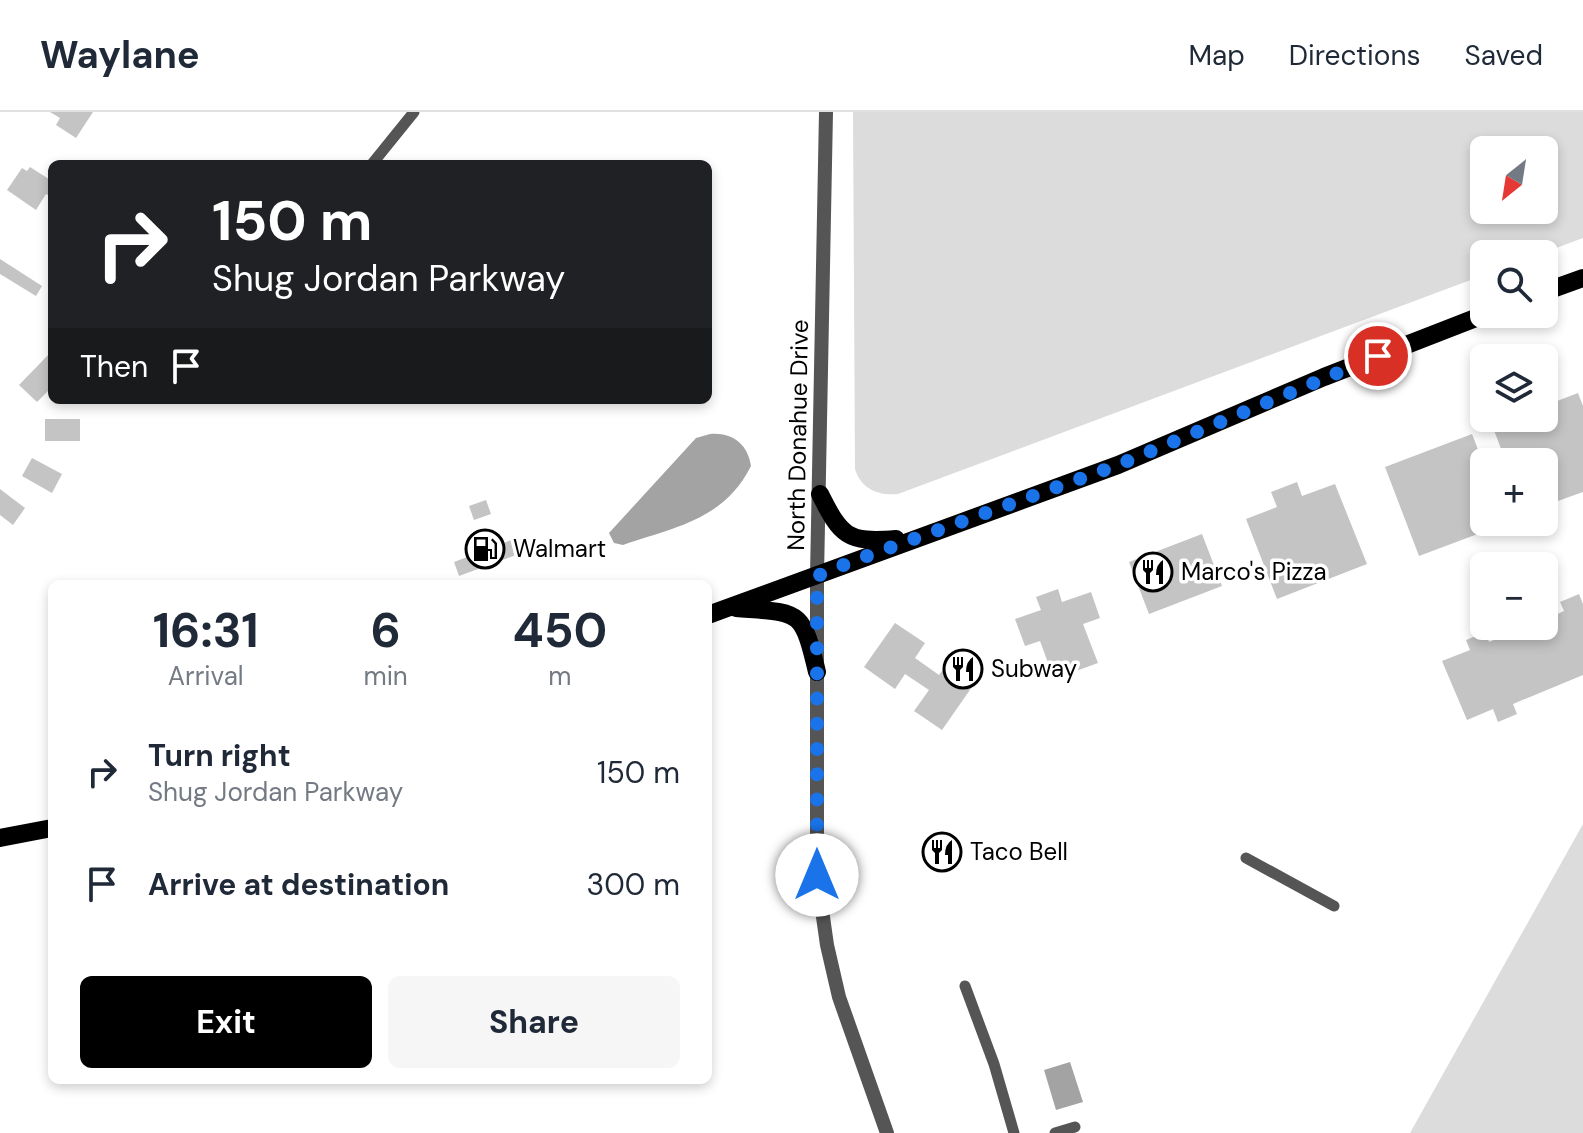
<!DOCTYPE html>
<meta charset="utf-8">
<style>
:root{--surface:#fff;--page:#f6f6f7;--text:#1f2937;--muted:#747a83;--line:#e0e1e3;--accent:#000}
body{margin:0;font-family:"DM Sans",sans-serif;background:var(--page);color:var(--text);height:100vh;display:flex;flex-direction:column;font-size:30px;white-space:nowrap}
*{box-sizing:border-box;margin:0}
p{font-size:26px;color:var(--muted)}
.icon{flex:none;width:44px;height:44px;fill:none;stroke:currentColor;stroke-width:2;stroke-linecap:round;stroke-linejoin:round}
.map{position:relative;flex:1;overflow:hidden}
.details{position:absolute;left:48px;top:468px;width:664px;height:504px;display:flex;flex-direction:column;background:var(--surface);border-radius:12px;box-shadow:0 4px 12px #0003}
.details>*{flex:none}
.guide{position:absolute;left:48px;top:48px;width:664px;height:244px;border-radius:12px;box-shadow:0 4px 12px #0003;background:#202124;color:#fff;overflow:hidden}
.needle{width:52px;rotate:210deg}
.tools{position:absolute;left:1470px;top:24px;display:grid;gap:16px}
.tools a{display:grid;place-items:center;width:88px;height:88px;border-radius:12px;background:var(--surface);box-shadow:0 4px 12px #0003;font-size:40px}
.pin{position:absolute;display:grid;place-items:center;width:68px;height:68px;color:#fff;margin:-34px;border:4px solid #fff;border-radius:50%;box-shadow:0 2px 8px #0007}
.me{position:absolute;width:88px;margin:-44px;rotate:0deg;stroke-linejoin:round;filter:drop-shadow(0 0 6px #0008)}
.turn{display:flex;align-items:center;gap:28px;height:168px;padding:0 32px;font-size:36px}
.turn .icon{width:104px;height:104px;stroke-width:2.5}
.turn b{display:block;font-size:56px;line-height:68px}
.then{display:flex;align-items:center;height:76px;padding:0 32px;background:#0003;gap:16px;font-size:30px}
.eta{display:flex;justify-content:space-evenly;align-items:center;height:136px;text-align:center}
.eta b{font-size:48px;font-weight:700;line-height:56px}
.cta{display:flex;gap:16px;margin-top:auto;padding:16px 32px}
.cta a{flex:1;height:92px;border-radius:12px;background:var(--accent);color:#fff;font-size:32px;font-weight:700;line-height:92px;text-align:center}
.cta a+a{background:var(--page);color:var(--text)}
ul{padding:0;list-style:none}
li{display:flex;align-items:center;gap:24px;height:112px;padding:0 32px}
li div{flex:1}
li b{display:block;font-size:30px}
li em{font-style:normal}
header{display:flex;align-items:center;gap:48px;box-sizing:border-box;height:112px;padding:0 40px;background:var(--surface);border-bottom:2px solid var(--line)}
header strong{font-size:38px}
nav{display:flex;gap:44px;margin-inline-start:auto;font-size:28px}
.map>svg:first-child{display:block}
.green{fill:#dcdcdc;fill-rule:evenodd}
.water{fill:#a3a3a3}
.building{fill:#c4c4c4}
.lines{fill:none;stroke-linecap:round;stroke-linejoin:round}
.minor{stroke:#555;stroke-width:11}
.tertiary{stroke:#555;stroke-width:14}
.primary{stroke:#000;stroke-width:18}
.route{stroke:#1a73e8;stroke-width:14;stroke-dasharray:0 25.2}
.labels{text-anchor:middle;stroke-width:7;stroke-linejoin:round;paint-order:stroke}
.street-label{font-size:24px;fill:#000;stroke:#fff}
.poi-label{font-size:24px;fill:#000;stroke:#fff;text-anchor:start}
</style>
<header>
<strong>Waylane</strong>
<nav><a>Map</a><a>Directions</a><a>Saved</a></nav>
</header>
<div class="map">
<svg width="1583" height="1021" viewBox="0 0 1583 1021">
<rect width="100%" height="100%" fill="#fff"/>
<g class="green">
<path d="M 853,0 L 1583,0 L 1583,126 L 1540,142 L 1484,142 L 1484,163 L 898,382 C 878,384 861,377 855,357 ZM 1484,38 L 1544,38 L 1544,98 L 1484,98 Z"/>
<polygon points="1583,712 1583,1021 1410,1021"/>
</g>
<g class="water">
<path d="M 710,322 C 732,320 748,332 751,354 C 724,408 675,415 623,433 L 614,431 L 609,421 L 696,326 Z"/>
<polygon points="1070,950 1083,990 1056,998 1044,958"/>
</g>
<g class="building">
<polygon points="50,0 93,0 76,26 56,13 60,6"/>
<polygon points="30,55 52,69 52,85 46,82 36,98 7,78 22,56 27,59"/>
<polygon points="0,147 42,174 36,184 0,162"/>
<polygon points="52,239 52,275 37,290 19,273"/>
<polygon points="1578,281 1583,294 1583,380 1544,394 1544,350 1506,350 1492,313 1511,306 1544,306 1544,294"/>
<rect x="45" y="307" width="35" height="22"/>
<polygon points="1472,322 1484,353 1484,410 1507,411 1419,444 1385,355"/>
<polygon points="32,346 62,362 52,381 22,364"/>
<polygon points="1297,370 1302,384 1335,372 1367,452 1277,487 1246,407 1277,395 1271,380"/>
<polygon points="0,377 25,396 13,413 0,403"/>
<polygon points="486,388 491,402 474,408 469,394"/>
<polygon points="1202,422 1222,474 1149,502 1129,450"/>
<polygon points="514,427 519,442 459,464 454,450"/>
<polygon points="1058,477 1062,490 1091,480 1100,506 1083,512 1098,551 1054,567 1040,529 1025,534 1015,507 1041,498 1036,485"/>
<polygon points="1579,482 1583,492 1583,563 1513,592 1517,602 1498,610 1493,597 1467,608 1442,549 1470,538 1466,528 1485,520 1489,530 1529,514 1544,514 1544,508 1564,499 1560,490"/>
<polygon points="895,511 925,531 915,546 939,563 953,543 981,562 942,618 914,599 929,578 905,562 895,577 864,555"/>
</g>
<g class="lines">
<g class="minor">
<polyline points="372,52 414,0"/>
<polyline points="1246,746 1334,794"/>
<polyline points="965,874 994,952 1014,1021"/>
<polyline points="1055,1021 1075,1015"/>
</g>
<polyline class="tertiary" points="826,0 817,464 817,763 827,833 839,885 887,1021"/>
<g class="primary">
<polyline points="1544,180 1583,166"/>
<path d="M 820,382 C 841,424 847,431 896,427"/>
<path d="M 736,496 C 800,501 802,496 817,560"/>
<polyline points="708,503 1118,353 1324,265 1486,202"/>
<polyline points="0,726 52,716"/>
</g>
</g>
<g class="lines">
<polyline class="route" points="817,763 817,464 853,449 1118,353 1378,244"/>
</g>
<defs>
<symbol id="fuel-ring" viewBox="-11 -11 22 22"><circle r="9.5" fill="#fff" stroke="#000" stroke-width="1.5"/><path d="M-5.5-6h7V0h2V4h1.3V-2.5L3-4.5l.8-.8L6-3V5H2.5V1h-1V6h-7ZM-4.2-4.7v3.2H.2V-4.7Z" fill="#000"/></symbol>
<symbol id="restaurant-ring" viewBox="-11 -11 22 22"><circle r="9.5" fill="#fff" stroke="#000" stroke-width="1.5"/><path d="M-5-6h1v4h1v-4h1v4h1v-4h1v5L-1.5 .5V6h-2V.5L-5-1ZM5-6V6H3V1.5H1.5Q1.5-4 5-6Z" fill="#000"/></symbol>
</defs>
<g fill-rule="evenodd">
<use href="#fuel-ring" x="463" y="415" width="44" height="44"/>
<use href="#restaurant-ring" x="1131" y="438" width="44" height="44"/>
<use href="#restaurant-ring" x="941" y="535" width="44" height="44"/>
<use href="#restaurant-ring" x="920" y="718" width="44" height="44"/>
</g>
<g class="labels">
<g class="street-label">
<text transform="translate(798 323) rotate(-89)" y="8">North Donahue Drive</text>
</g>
<g class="poi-label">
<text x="513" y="445">Walmart</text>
<text x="1181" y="468">Marco's Pizza</text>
<text x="991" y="565">Subway</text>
<text x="970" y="748">Taco Bell</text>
</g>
</g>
</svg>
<div class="tools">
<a><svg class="needle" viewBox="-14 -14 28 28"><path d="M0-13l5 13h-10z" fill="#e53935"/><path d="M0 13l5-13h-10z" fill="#747a83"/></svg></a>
<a><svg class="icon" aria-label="search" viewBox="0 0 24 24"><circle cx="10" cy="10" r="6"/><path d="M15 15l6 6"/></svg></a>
<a><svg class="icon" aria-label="layers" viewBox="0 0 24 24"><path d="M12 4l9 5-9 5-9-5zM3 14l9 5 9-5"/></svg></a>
<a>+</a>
<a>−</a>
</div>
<div class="pin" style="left:1378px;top:244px;background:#d93025"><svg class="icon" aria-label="arrive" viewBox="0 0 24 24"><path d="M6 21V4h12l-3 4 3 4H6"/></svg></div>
<svg class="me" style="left:817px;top:763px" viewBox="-20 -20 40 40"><circle r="19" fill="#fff"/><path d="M0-13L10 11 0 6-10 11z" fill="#1a73e8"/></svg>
<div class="guide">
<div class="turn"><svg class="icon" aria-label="right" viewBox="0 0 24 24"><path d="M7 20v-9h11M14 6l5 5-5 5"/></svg><div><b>150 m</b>Shug Jordan Parkway</div></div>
<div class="then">Then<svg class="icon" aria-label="arrive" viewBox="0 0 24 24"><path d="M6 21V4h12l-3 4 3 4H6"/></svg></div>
</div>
<section class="details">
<div class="eta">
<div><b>16:31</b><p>Arrival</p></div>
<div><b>6</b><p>min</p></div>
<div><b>450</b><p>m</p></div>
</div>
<ul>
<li><svg class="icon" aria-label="right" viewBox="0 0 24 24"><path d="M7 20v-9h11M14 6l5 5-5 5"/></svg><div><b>Turn right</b><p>Shug Jordan Parkway</p></div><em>150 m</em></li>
<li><svg class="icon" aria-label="arrive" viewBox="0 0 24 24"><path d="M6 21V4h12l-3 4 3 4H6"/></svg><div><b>Arrive at destination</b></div><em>300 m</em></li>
</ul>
<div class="cta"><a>Exit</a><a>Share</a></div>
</section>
</div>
